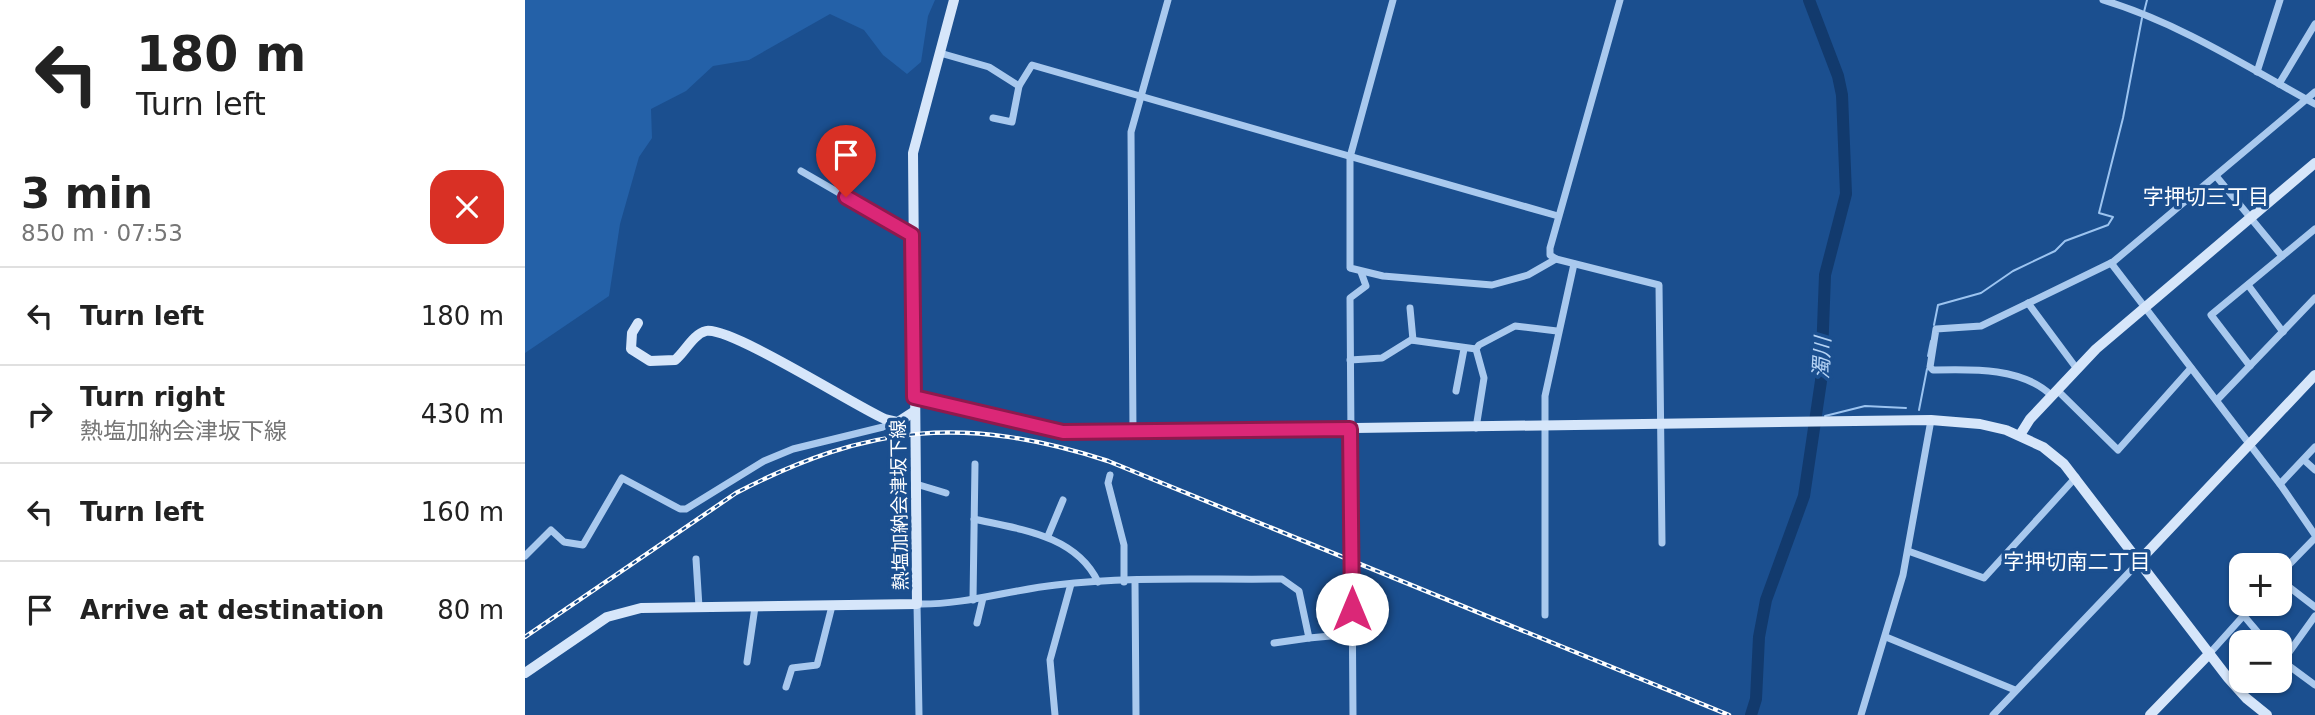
<!DOCTYPE html>
<meta charset="utf-8">
<style>
:root{--surface:#fff;--page:#f2f2f2;--text:#222;--muted:#767676;--line:#e0e0e0}
body{margin:0;font-family:"DejaVu Sans","Noto Sans JP",sans-serif;background:var(--page);color:var(--text);height:100vh;display:flex;flex-direction:column;font-size:26px;white-space:nowrap}
*{box-sizing:border-box;margin:0}
p{font-size:23px;color:var(--muted)}
.icon{flex:none;width:38px;height:38px;fill:none;stroke:currentColor;stroke-width:2;stroke-linecap:round;stroke-linejoin:round}
.map{position:relative;flex:1;overflow:hidden}
.details{display:flex;flex-direction:column;background:var(--surface);width:525px}
.details>*{flex:none}
.hud{background:#fff;color:var(--text);overflow:hidden}
.tools{position:absolute;left:1704px;top:553px;display:grid;gap:14px}
.tools a{display:grid;place-items:center;width:63px;height:63px;border-radius:14px;background:var(--surface);box-shadow:0 2px 5px #0004;font-size:35px}
.pin{position:absolute;display:grid;place-items:center;width:60px;height:60px;color:#fff;margin:-72px -30px;border-radius:50% 50% 50% 0;rotate:-45deg;box-shadow:0 0 7px #0007}
.pin .icon{rotate:45deg}
.me{position:absolute;width:77px;margin:-38px;rotate:0deg;stroke-linejoin:round;filter:drop-shadow(0 0 5px #0008)}
.turn{display:flex;align-items:center;gap:24px;height:147px;padding:0 21px;font-size:32px}
.turn .icon{width:91px;height:91px;stroke-width:2.5}
.turn b{display:block;font-size:49px;line-height:60px}
.round{display:grid;place-items:center;flex:none;width:74px;height:74px;border-radius:21px;background:var(--page)}
.summary{display:flex;align-items:center;justify-content:space-between;height:119px;padding:0 21px}
h1{font-size:42px;font-weight:700;line-height:52px}
ul{padding:0;list-style:none}
li{display:flex;align-items:center;gap:21px;height:98px;padding:0 21px;border-top:2px solid var(--line)}
li div{flex:1}
li b{display:block;font-size:26px}
li em{font-style:normal}
main{display:flex;flex:1;min-height:0}
.map>svg:first-child{display:block}
.green{fill:#2461a8}
.lines{fill:none;stroke-linecap:round;stroke-linejoin:round}
.stream{stroke:#9cc4f0;stroke-width:2}
.river{stroke:#123a6d;stroke-width:12}
.street{stroke:#a9c9ee;stroke-width:7}
.secondary{stroke:#d6e6fa;stroke-width:10}
.rail-casing{stroke:#fff;stroke-width:4.5}
.rail{stroke:#1b4f8f;stroke-width:2;stroke-dasharray:5;stroke-linecap:butt}
.route-casing{stroke:#8e194d;stroke-width:18}
.route{stroke:#db2777;stroke-width:12}
.labels{text-anchor:middle;stroke-width:7;stroke-linejoin:round;paint-order:stroke}
.street-label{font-size:19px;fill:#fff;stroke:#1b4f8f}
.neighbourhood-label{font-size:21px;fill:#fff;stroke:#1b4f8f}
.water-label{font-size:21px;font-style:italic;fill:#b5d3f5;stroke:#1b4f8f}
</style>
<main>
<section class="details">
<div class="hud">
<div class="turn"><svg class="icon" aria-label="left" viewBox="0 0 24 24"><path d="M17 20v-9H6M10 6l-5 5 5 5"/></svg><div><b>180 m</b>Turn left</div></div>
</div>
<div class="summary"><div><h1>3 min</h1><p>850 m · 07:53</p></div><a class="round" style="background:#d93025;color:#fff"><svg class="icon" aria-label="close" viewBox="0 0 24 24"><path d="M6 6l12 12M18 6L6 18"/></svg></a></div>
<ul>
<li><svg class="icon" aria-label="left" viewBox="0 0 24 24"><path d="M17 20v-9H6M10 6l-5 5 5 5"/></svg><div><b>Turn left</b></div><em>180 m</em></li>
<li><svg class="icon" aria-label="right" viewBox="0 0 24 24"><path d="M7 20v-9h11M14 6l5 5-5 5"/></svg><div><b>Turn right</b><p>熱塩加納会津坂下線</p></div><em>430 m</em></li>
<li><svg class="icon" aria-label="left" viewBox="0 0 24 24"><path d="M17 20v-9H6M10 6l-5 5 5 5"/></svg><div><b>Turn left</b></div><em>160 m</em></li>
<li><svg class="icon" aria-label="arrive" viewBox="0 0 24 24"><path d="M6 21V4h12l-3 4 3 4H6"/></svg><div><b>Arrive at destination</b></div><em>80 m</em></li>
</ul>
</section>
<div class="map">
<svg width="1790" height="715" viewBox="0 0 1790 715">
<rect width="100%" height="100%" fill="#1b4f8f"/>
<polygon class="green" points="0,0 410,0 403,16 396,62 382,74 358,55 339,30 305,14 224,60 188,66 161,91 126,109 127,138 114,157 95,224 84,296 0,353"/>
<g class="lines">
<g class="stream">
<polyline points="1619,12 1622,0"/>
<polyline points="1409,325 1413,305 1456,293 1488,271 1530,251 1540,241 1583,225 1588,217 1574,213 1598,118 1617,18"/>
<polyline points="1403,356 1406,341"/>
<polyline points="1394,410 1402,369"/>
<polyline points="1300,416 1340,406 1381,408"/>
</g>
<polyline class="river" points="1226,715 1231,699 1234,637 1241,600 1279,496 1296,381 1300,275 1321,194 1317,95 1313,76 1284,0"/>
<g class="street">
<polyline points="868,0 825,157 825,268 858,276 967,285 1003,275 1031,259"/>
<polyline points="1095,0 1025,248 1025,255 1031,259 1134,285 1137,543"/>
<path d="M 1578,0 C 1654,23 1721,66 1790,104"/>
<polyline points="415,53 464,67 494,86 507,65 1033,216"/>
<polyline points="1732,72 1755,0"/>
<polyline points="1754,84 1790,24"/>
<polyline points="468,118 487,122 494,86"/>
<polyline points="276,171 387,235"/>
<polyline points="1691,176 1757,256"/>
<polyline points="1586,263 1755,484 1790,535"/>
<polyline points="1723,285 1758,332"/>
<polyline points="1503,303 1552,369"/>
<polyline points="885,308 888,340"/>
<polyline points="825,360 857,358 886,340 951,349"/>
<polyline points="1725,366 1686,315 1790,229"/>
<polyline points="1532,390 1593,450 1666,368"/>
<polyline points="931,391 939,349"/>
<path d="M 1527,396 C 1498,367 1446,369 1408,370 L 1405,367 L 1411,329 L 1456,326 L 1588,262 L 1790,92"/>
<polyline points="1692,400 1790,298"/>
<polyline points="951,428 959,378 951,349 954,345 990,326 1032,331"/>
<polyline points="608,432 606,132 643,0"/>
<polyline points="1779,460 1790,470"/>
<polyline points="585,475 583,483 599,545 599,582"/>
<polyline points="391,484 421,493"/>
<polyline points="1755,484 1790,447"/>
<path d="M 449,519 C 494,529 551,535 573,582"/>
<polyline points="523,536 538,500"/>
<polyline points="1383,551 1459,578 1551,477"/>
<polyline points="0,556 26,530 39,542 58,545 97,478 155,509 161,509 239,461 268,449 358,427 366,421"/>
<polyline points="171,559 174,607"/>
<polyline points="1755,574 1790,538"/>
<polyline points="1755,580 1790,607"/>
<polyline points="610,582 611,715"/>
<polyline points="448,600 450,464"/>
<polyline points="1020,615 1020,396 1049,264"/>
<polyline points="1719,616 1741,642"/>
<polyline points="452,623 458,598"/>
<polyline points="1361,637 1490,690"/>
<polyline points="749,643 784,638"/>
<polyline points="1685,653 1729,604"/>
<polyline points="1756,660 1790,685"/>
<polyline points="222,662 230,607"/>
<polyline points="1757,662 1790,616"/>
<polyline points="261,687 267,668 292,665 307,606"/>
<path d="M 394,715 L 392,604 C 440,605 484,590 531,585 C 605,576 682,580 757,579 L 774,591 L 784,638 L 827,634"/>
<polyline points="530,715 525,660 546,584"/>
<polyline points="828,715 825,298 841,286 836,272"/>
<polyline points="1336,715 1378,575 1406,420"/>
<polyline points="1468,715 1615,561"/>
</g>
<g class="secondary">
<path d="M 113,323 L 107,333 L 106,349 L 125,361 L 150,360 C 160,352 168,334 181,331 C 205,326 330,406 360,419 L 373,422 L 390,411"/>
<polyline points="389,397 538,432 1406,420 1455,424 1481,430 1518,447 1539,464 1703,678 1721,698 1742,715"/>
<polyline points="1495,435 1505,419 1571,349 1790,163"/>
<polyline points="1615,560 1790,375"/>
<polyline points="0,673 82,617 116,608 392,604 388,153 429,0"/>
<polyline points="1625,715 1685,653"/>
</g>
<defs>
<path id="rail" d="M 0,637 L 211,493 C 344,424 440,415 583,461 L 1204,715"/>
</defs>
<use href="#rail" class="rail-casing"/>
<use href="#rail" class="rail"/>
</g>
<g class="lines">
<defs>
<polyline id="route" points="321,197 387,235 389,397 538,432 825,429 827,609"/>
</defs>
<use href="#route" class="route-casing"/>
<use href="#route" class="route"/>
</g>
<g class="labels">
<g class="street-label">
<text transform="translate(374 505) rotate(-91)" y="7">熱塩加納会津坂下線</text>
</g>
<g class="neighbourhood-label">
<text x="1681" y="204">字押切三丁目</text>
<text x="1552" y="569">字押切南二丁目</text>
</g>
<g class="water-label">
<text transform="translate(1297 358) rotate(-87)" y="7">濁川</text>
</g>
</g>
</svg>
<div class="tools">
<a>+</a>
<a>−</a>
</div>
<div class="pin" style="left:321px;top:197px;background:#d93025"><svg class="icon" aria-label="arrive" viewBox="0 0 24 24"><path d="M6 21V4h12l-3 4 3 4H6"/></svg></div>
<svg class="me" style="left:827px;top:609px" viewBox="-20 -20 40 40"><circle r="19" fill="#fff"/><path d="M0-13L10 11 0 6-10 11z" fill="#db2777"/></svg>
</div>
</main>
